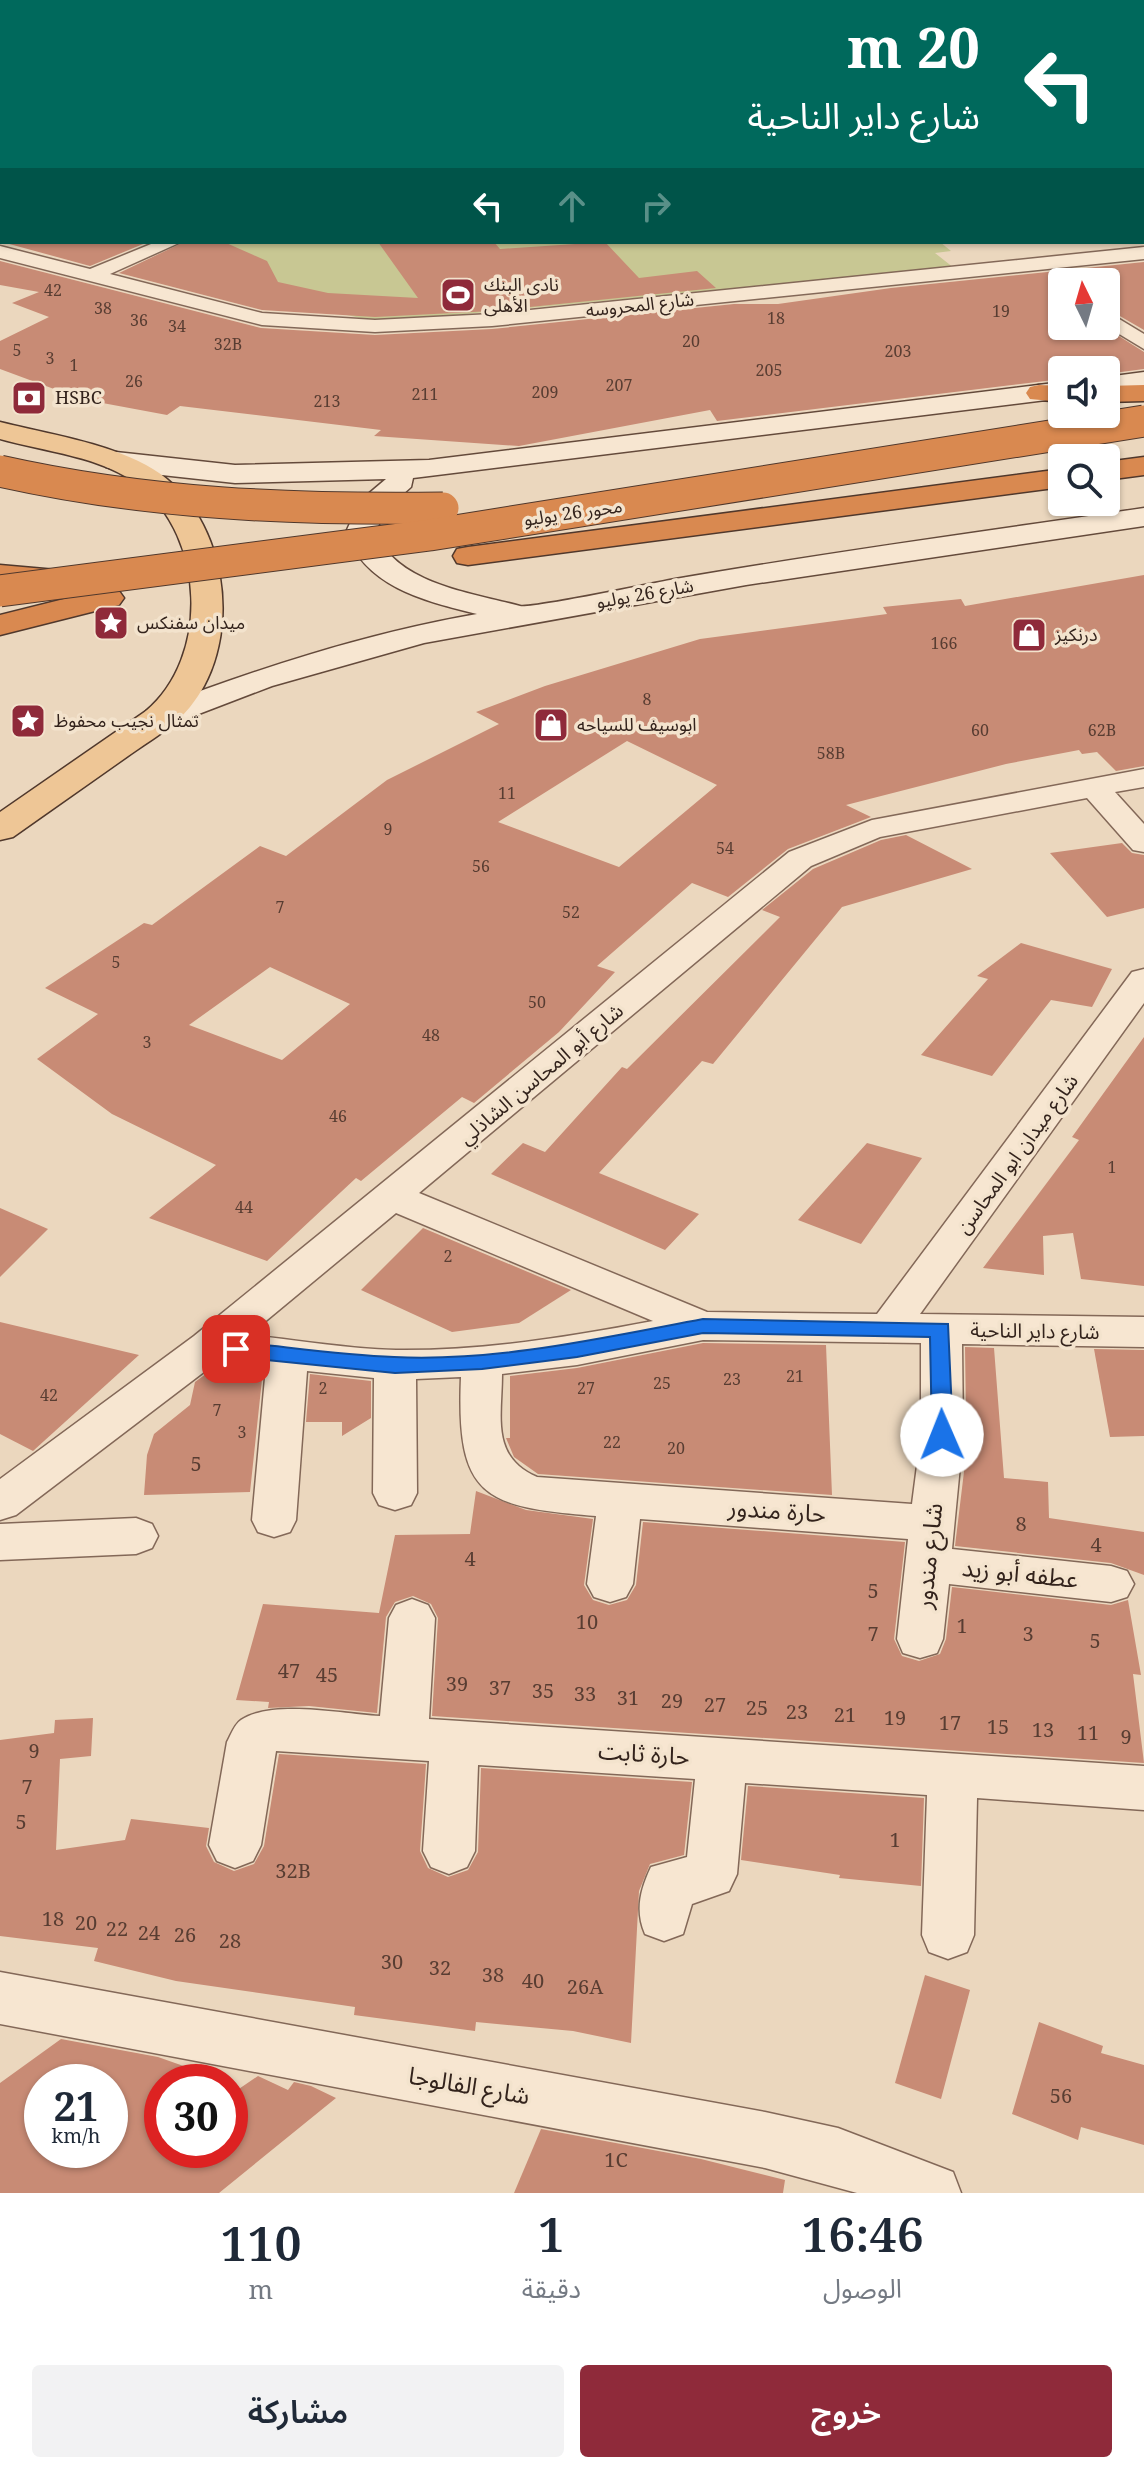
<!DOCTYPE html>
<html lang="ar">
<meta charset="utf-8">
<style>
:root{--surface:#fff;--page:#f2f2f3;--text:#1f2937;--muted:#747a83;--accent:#8f2a3a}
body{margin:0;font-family:"Noto Serif","Noto Sans Arabic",serif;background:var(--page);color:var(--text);direction:rtl;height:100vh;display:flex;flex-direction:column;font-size:30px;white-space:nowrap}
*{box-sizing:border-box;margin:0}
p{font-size:26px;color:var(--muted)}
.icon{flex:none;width:44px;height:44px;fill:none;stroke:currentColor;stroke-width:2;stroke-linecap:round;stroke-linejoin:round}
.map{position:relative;height:2193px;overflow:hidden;direction:ltr}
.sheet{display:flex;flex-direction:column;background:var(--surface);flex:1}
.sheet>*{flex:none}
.guide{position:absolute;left:0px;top:0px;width:1144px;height:244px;box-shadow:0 2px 6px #0004;direction:rtl;background:#00695c;color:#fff;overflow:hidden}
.needle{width:52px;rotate:355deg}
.tools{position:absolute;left:1048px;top:268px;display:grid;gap:16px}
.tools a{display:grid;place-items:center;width:72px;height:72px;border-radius:8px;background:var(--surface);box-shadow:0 2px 6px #0004;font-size:40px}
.speed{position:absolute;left:24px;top:2064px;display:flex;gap:16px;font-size:40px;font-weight:700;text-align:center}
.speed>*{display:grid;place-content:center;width:104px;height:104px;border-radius:50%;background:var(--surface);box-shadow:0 2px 6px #0004;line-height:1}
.speed small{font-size:20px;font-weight:400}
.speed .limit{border:12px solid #d22;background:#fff;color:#111}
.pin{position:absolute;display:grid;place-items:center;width:68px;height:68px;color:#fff;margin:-34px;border-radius:16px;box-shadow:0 4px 12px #0006}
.me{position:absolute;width:88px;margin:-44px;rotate:359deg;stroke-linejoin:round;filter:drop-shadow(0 0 6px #0008)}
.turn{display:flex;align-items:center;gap:28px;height:168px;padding:0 32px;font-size:36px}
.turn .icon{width:104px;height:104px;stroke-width:2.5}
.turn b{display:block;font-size:56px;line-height:68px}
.lanes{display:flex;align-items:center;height:76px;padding:0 32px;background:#0003;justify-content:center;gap:40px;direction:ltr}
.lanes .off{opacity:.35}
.eta{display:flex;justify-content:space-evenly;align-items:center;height:136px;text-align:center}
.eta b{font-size:48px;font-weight:600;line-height:56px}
.action{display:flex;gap:16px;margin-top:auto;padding:16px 32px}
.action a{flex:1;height:92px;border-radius:8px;background:var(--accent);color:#fff;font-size:32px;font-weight:600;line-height:92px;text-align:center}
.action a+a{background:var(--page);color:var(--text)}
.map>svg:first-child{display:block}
.green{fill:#c8c793}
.building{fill:#c88b75;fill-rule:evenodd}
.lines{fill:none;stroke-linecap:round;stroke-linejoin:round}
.minor-casing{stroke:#836858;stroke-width:3}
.secondary-casing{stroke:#644a3b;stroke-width:3}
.primary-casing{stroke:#50382c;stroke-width:3}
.motorway-casing{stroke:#50382c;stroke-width:3}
.minor{fill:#f7e6d1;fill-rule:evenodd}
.secondary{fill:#f7e6d1;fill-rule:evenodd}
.primary{fill:#eec696;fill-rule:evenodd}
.motorway{fill:#d98950;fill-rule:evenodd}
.motorway-bridge-far1-casing{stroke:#50382c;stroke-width:26;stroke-linecap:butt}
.motorway-bridge-casing{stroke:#50382c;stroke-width:33;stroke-linecap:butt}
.motorway-bridge-far1{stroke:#d98950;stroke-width:24}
.motorway-bridge{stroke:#d98950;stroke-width:31}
.route{fill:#1a73e8;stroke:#114b97;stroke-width:2}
.labels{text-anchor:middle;stroke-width:7;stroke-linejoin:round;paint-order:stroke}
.number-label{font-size:16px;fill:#583d32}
.far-poi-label{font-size:18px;fill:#33231c;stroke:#f3e3cd;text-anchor:start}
.far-street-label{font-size:18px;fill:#33231c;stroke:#f3e3cd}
.street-label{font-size:20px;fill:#33231c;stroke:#f3e3cd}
.near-number-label{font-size:20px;fill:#583d32}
.near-street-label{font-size:24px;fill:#33231c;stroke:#f3e3cd}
</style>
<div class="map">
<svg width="1144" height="2193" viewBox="0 0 1144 2193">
<rect width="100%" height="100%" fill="#ebd7be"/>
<g class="green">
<polygon points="594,0 1144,0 1144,27 1142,2 589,2"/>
<polygon points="195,242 940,242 951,251 935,253 954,268 380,322 129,269"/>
</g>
<g class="building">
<polygon points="2,242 148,242 90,266"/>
<polygon points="184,242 224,242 267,261 278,282 328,293 418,298 378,242 494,242 500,249 605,242 639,278 697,271 716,288 492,311 375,317 262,310 119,273"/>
<polygon points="0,261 261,328 375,335 492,329 734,304 778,304 891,288 1144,262 1144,330 1106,308 1106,282 1062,282 1062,326 1103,326 1144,352 1144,369 1106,374 1106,370 1062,370 1062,379 717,421 710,410 519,446 374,436 381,430 180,406 167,415 81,399 0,369 0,341 49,317 12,303 39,292 0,285"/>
<path d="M 1144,575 L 1144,766 L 1116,771 L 1097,752 L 1082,754 L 1079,750 L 1006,764 L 846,805 L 871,817 L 788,849 L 728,897 L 692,883 L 597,966 L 615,972 L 559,1032 L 474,1103 L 462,1097 L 361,1181 L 356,1178 L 267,1261 L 149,1218 L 216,1165 L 112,1114 L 37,1059 L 98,1014 L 45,988 L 144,923 L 152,925 L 260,846 L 286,856 L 387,780 L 499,724 L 476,712 L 545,686 L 700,639 L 887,614 L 883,607 L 961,599 L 965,606 ZM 627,741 L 717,785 L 619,867 L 498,822 ZM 270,967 L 350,1004 L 282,1060 L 189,1025 Z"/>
<polygon points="906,835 972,869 842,907 713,1064 702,1061 599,1173 699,1214 665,1250 491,1174 523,1143 545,1152 622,1067 627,1069 780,917 762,910 813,869 881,840"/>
<polygon points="1122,843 1132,853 1144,855 1144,908 1107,917 1050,853"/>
<polygon points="1021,943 1112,969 1092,1007 1051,1000 992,1076 921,1055 988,979 977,976"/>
<polygon points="1144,1037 1144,1286 1081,1279 1073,1233 1043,1236 1044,1275 983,1268 1079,1140 1072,1137"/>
<polygon points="867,1143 922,1158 861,1244 798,1220"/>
<polygon points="0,1208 48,1229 0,1277"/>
<polygon points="423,1228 571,1290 519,1323 452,1332 361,1290"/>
<polygon points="0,1322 139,1355 33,1451 0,1434"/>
<polygon points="703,1343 826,1345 832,1495 538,1474 514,1457 506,1438 510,1438 510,1376 577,1368"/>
<polygon points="965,1347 994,1348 1004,1478 1048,1482 1049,1518 1144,1532 1144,1575 1111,1563 955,1546 971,1414 966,1414"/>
<polygon points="1094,1349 1144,1350 1144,1436 1110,1437"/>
<polygon points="218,1365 263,1370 250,1492 144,1495 147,1455 154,1434 190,1405 195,1382"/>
<polygon points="310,1374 371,1381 371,1418 342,1436 342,1422 306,1422"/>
<polygon points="476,1491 526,1510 593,1519 584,1585 593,1600 609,1605 627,1600 636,1585 643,1522 905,1542 894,1639 902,1656 919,1661 940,1654 946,1639 952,1587 1111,1605 1128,1600 1141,1675 1133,1674 1144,1763 432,1716 438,1618 431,1604 413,1596 395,1602 386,1617 377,1713 309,1706 268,1708 269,1702 236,1700 263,1604 379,1613 395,1535 470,1534"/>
<polygon points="93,1718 91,1756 60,1759 56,1850 125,1840 131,1819 209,1828 206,1846 214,1862 234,1871 254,1864 264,1846 279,1754 426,1764 420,1851 428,1868 448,1877 468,1870 478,1852 481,1768 692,1782 684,1855 650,1864 639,1891 631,2043 573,2031 476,2022 475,2031 354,2015 355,2007 176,1981 94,1961 98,1948 0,1936 0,1740 54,1733 55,1720"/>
<polygon points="748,1786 924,1798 921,1886 839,1878 840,1875 741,1860"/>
<polygon points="925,1975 970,1990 941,2099 895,2083"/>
<polygon points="1039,2022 1103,2046 1101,2053 1144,2065 1144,2145 1081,2127 1078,2140 1012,2114"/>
<path d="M 61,2039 L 158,2057 L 209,2075 L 208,2082 L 162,2082 L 162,2150 L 230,2150 L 230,2095 L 258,2076 L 288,2090 L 294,2082 L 311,2086 L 336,2098 L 219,2193 L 0,2193 L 0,2083 ZM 42,2082 L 110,2082 L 110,2150 L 42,2150 Z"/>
<polygon points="541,2129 701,2159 785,2180 783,2193 514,2193"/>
</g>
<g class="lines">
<defs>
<g id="minor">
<polygon points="230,0 254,0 255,2 231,2"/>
<polygon points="289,0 309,0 288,2"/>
<polygon points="330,0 355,0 356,2 331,2"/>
<polygon points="528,0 547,0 527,2"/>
<rect x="1142" y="32" width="2" height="8"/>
<rect x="0" y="91" width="2" height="10"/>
<rect x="1142" y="173" width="2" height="11"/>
<polygon points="156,242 181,242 110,274 262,313 375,320 492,314 1144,247 1144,259 492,326 375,332 262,325 0,258 0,246 90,269"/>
<polygon points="1106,311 1144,334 1144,349 1106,326"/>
<path d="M 1144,769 L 1144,787 L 1115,792 L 1144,824 L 1144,852 L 1133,850 L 1087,798 L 880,837 L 811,866 L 419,1193 L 707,1312 L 877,1314 L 1132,972 L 1144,969 L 1144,1003 L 920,1314 L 1144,1317 L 1144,1347 L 962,1344 L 963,1435 L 952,1549 L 1111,1566 L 1127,1571 L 1134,1584 L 1127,1597 L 1111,1602 L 949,1584 L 943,1639 L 937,1653 L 920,1658 L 903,1653 L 897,1639 L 908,1539 L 640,1519 L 633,1584 L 626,1597 L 610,1602 L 594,1597 L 587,1584 L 596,1516 C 483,1507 456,1497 461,1377 L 416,1379 L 417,1493 L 411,1505 L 395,1510 L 379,1505 L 373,1493 L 374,1378 L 307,1371 L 296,1520 L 290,1532 L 274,1537 L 258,1532 L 252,1520 L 266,1367 L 217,1362 L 16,1515 L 0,1520 L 0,1479 L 194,1336 L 789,852 L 872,820 ZM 396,1213 L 653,1321 C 569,1337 482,1351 396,1350 C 347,1349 297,1340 249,1335 ZM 703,1340 L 921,1343 L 921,1435 L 912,1504 L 537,1477 C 490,1457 502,1416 502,1374 L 577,1365 Z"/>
<polygon points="136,1518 152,1524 158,1536 152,1548 136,1554 0,1560 0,1524"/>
<path d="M 412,1599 L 428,1605 L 435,1618 L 429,1719 L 1144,1766 L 1144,1810 L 977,1798 L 974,1935 L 967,1952 L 948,1959 L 929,1952 L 922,1935 L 927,1795 L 745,1783 L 737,1874 L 729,1891 L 692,1904 L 683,1934 L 664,1941 L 645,1934 C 635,1911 640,1890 651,1867 L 687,1857 L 695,1779 L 478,1765 L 475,1851 L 467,1867 L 449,1874 L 431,1867 L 423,1851 L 429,1761 L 276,1751 L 261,1845 L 253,1861 L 235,1868 L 217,1861 L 209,1845 L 227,1742 C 231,1735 234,1725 241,1720 C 272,1699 344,1714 380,1716 L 389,1618 L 396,1605 Z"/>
<polygon points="0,1972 765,2112 838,2128 953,2172 961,2193 857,2193 765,2168 0,2024"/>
</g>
<g id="secondary">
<polygon points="1144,372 1144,388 1106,393 1106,377"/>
<path d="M 1062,382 L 1062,398 L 413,478 L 411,487 L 384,511 L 376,532 C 395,584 473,593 520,606 C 530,609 654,583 675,579 C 831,552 988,531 1144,508 L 1144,526 L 746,585 L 424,643 L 272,686 L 170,725 L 158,728 L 146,725 L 141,718 L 146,711 C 254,670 363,634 477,614 C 425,601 365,587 346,532 L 360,501 L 386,479 L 235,483 L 116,470 L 106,467 L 102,461 L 106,455 L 116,452 L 235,465 L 429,460 Z"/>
</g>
<path id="primary" d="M 0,422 C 48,434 103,442 146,465 C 227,508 247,637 190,707 C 174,727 149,741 128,756 C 90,783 51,810 13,837 L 0,840 L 0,812 L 146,711 C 210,657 205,538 140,486 C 102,456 45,452 0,439 Z"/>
<g id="motorway">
<polygon points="1039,385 1062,386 1062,402 1030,399 1026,393 1030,387"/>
<polygon points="1144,385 1144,401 1106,402 1106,386"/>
<polygon points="1144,457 1144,475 1106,480 1106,462"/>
<polygon points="1062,469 1062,487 468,565 457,563 453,556 457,549 468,547"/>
<polygon points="0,565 79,572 84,579 79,586 68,588 0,583"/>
<polygon points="108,588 119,591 124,598 119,605 0,635 0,615"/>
</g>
</defs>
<use href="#minor" class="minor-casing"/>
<use href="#secondary" class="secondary-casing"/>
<use href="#primary" class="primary-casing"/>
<use href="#motorway" class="motorway-casing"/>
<use href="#minor" class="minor"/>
<use href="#secondary" class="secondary"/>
<use href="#primary" class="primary"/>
<use href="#motorway" class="motorway"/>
<defs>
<polyline id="motorway-bridge-far1" points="1137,422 1144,421"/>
<g id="motorway-bridge">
<path d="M 0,471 C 147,504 293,510 443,508"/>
<polyline points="0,591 430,535 1144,421"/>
</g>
</defs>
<use href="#motorway-bridge-far1" class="motorway-bridge-far1-casing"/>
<use href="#motorway-bridge" class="motorway-bridge-casing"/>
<use href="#motorway-bridge-far1" class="motorway-bridge-far1"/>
<use href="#motorway-bridge" class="motorway-bridge"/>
</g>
<path class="route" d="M 703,1319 L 948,1324 L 953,1435 L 942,1443 L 932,1435 L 930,1337 L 703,1333 L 577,1357 L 482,1369 L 395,1373 L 236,1357 L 225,1349 L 236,1342 C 288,1347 341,1355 394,1357 C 497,1362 602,1338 703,1319 Z"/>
<defs>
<symbol id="stadium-square" viewBox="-11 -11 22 22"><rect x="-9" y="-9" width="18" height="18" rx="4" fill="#8f2a3a" stroke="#f3e3cd"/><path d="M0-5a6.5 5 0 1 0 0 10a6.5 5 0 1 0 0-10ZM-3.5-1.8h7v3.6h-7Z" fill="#fff"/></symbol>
<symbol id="bank-square" viewBox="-11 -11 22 22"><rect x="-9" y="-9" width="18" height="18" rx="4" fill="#8f2a3a" stroke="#f3e3cd"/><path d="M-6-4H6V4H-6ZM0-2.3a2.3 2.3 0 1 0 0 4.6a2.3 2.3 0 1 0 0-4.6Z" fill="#fff"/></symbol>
<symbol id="sight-square" viewBox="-11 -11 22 22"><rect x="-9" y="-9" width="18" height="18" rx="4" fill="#8f2a3a" stroke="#f3e3cd"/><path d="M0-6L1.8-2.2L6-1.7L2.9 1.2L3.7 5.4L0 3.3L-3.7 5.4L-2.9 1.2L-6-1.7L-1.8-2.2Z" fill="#fff"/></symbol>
<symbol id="shop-square" viewBox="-11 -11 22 22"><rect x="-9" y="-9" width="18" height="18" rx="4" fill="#8f2a3a" stroke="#f3e3cd"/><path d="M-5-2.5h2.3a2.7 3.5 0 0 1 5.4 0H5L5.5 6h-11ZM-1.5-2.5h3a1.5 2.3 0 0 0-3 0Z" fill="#fff"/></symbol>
</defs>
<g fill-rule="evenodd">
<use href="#stadium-square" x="438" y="275" width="40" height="40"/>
<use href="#bank-square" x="9" y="378" width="40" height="40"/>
<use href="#sight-square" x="91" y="603" width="40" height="40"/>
<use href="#shop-square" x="1009" y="615" width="40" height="40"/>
<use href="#sight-square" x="8" y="701" width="40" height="40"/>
<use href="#shop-square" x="531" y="705" width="40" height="40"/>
</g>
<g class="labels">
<g class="number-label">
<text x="53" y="296">42</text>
<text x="103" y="314">38</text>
<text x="1001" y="317">19</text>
<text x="776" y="324">18</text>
<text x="139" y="326">36</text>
<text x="177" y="332">34</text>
<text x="691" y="347">20</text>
<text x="228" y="350">32B</text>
<text x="17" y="356">5</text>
<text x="898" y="357">203</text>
<text x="50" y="364">3</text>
<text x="74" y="371">1</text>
<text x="769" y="376">205</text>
<text x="134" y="387">26</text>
<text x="619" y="391">207</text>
<text x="545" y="398">209</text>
<text x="425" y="400">211</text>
<text x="327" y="407">213</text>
<text x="944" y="649">166</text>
<text x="647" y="705">8</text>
<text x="980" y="736">60</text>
<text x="1102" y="736">62B</text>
<text x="831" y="759">58B</text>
<text x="507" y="799">11</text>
<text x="388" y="835">9</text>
<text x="725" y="854">54</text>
<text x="481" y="872">56</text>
<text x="280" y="913">7</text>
<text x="571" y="918">52</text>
<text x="116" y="968">5</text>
<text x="537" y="1008">50</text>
<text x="431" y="1041">48</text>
<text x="147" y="1048">3</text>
<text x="338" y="1122">46</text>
<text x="1112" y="1173">1</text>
<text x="244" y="1213">44</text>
<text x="448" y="1262">2</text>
<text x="795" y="1382">21</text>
<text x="732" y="1385">23</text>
<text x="662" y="1389">25</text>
<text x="323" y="1394">2</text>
<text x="586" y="1394">27</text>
<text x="49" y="1401">42</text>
<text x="217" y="1416">7</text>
<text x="242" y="1438">3</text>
<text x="612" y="1448">22</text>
<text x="676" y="1454">20</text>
</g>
<g class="far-poi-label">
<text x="484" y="291">نادى البنك<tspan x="484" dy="21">الأهلى</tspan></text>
<text x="55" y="404">HSBC</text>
<text x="137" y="629">ميدان سفنكس</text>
<text x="1055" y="641">درنكيز</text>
<text x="54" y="727">تمثال نجيب محفوظ</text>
<text x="577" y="731">ابوسيف للسياحه</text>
</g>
<g class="far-street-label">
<text transform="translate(640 305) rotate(-6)" y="6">شارع المحروسه</text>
<text transform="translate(573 513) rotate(-8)" y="6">محور 26 يوليو</text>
<text transform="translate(645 594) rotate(-10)" y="6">شارع 26 يوليو</text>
</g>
<g class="street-label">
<text transform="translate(541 1074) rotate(-40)" y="7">شارع أبو المحاسن الشاذلي</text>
<text transform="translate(1017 1154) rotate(-54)" y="7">شارع ميدان ابو المحاسن</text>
<text transform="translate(1035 1331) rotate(1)" y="7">شارع داير الناحية</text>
</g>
<g class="near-number-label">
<text x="196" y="1471">5</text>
<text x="1021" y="1531">8</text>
<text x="1096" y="1552">4</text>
<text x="470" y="1566">4</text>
<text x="873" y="1598">5</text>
<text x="587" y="1629">10</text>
<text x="962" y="1633">1</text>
<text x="873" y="1641">7</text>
<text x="1028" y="1641">3</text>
<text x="1095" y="1648">5</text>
<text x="289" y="1678">47</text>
<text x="327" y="1682">45</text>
<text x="457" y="1691">39</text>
<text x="500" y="1695">37</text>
<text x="543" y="1698">35</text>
<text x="585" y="1701">33</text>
<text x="628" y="1705">31</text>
<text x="672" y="1708">29</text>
<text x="715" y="1712">27</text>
<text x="757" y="1715">25</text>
<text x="797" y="1719">23</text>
<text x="845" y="1722">21</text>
<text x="895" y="1725">19</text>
<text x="950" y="1730">17</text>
<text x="998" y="1734">15</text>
<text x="1043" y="1737">13</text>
<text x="1088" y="1740">11</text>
<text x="1126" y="1744">9</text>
<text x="34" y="1758">9</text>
<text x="27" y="1794">7</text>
<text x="21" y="1829">5</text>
<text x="895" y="1847">1</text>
<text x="293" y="1878">32B</text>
<text x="53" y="1926">18</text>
<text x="86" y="1930">20</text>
<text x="117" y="1936">22</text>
<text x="149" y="1940">24</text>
<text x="185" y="1942">26</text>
<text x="230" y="1948">28</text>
<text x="392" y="1969">30</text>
<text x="440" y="1975">32</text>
<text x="493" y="1982">38</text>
<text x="533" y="1988">40</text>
<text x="585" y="1994">26A</text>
<text x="1061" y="2103">56</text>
<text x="616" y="2167">1C</text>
</g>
<g class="near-street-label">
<text transform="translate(777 1511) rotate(4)" y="8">حارة مندور</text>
<text transform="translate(929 1556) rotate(-84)" y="8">شارع مندور</text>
<text transform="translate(1020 1574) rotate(6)" y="8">عطفه أبو زيد</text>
<text transform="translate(644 1754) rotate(4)" y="8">حارة ثابت</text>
<text transform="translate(469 2086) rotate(10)" y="8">شارع الفالوجا</text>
</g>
</g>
</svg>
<div class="tools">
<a><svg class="needle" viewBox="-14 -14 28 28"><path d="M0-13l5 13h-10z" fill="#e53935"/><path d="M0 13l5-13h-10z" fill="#747a83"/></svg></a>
<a><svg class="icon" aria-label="sound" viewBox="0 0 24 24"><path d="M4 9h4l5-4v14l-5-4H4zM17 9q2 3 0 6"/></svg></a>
<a><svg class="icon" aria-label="search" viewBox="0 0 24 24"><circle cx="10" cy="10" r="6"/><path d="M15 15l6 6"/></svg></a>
</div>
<div class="speed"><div>21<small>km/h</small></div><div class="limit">30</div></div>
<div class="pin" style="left:236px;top:1349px;background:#d93025"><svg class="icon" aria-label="arrive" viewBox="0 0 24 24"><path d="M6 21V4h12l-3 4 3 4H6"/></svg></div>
<svg class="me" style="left:942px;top:1435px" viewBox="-20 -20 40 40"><circle r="19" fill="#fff"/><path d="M0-13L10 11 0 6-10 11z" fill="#1a73e8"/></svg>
<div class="guide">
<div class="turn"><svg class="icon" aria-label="left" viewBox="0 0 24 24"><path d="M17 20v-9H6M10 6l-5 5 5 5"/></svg><div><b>20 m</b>شارع داير الناحية</div></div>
<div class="lanes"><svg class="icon" aria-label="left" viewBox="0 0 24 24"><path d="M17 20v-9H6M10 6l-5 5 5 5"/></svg><svg class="icon off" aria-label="ahead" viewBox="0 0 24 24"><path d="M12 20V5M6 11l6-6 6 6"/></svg><svg class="icon off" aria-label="right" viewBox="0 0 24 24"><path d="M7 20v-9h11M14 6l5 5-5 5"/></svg></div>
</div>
</div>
<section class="sheet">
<div class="eta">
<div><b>16:46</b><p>الوصول</p></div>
<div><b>1</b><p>دقيقة</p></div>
<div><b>110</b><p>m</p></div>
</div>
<div class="action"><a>خروج</a><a>مشاركة</a></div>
</section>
